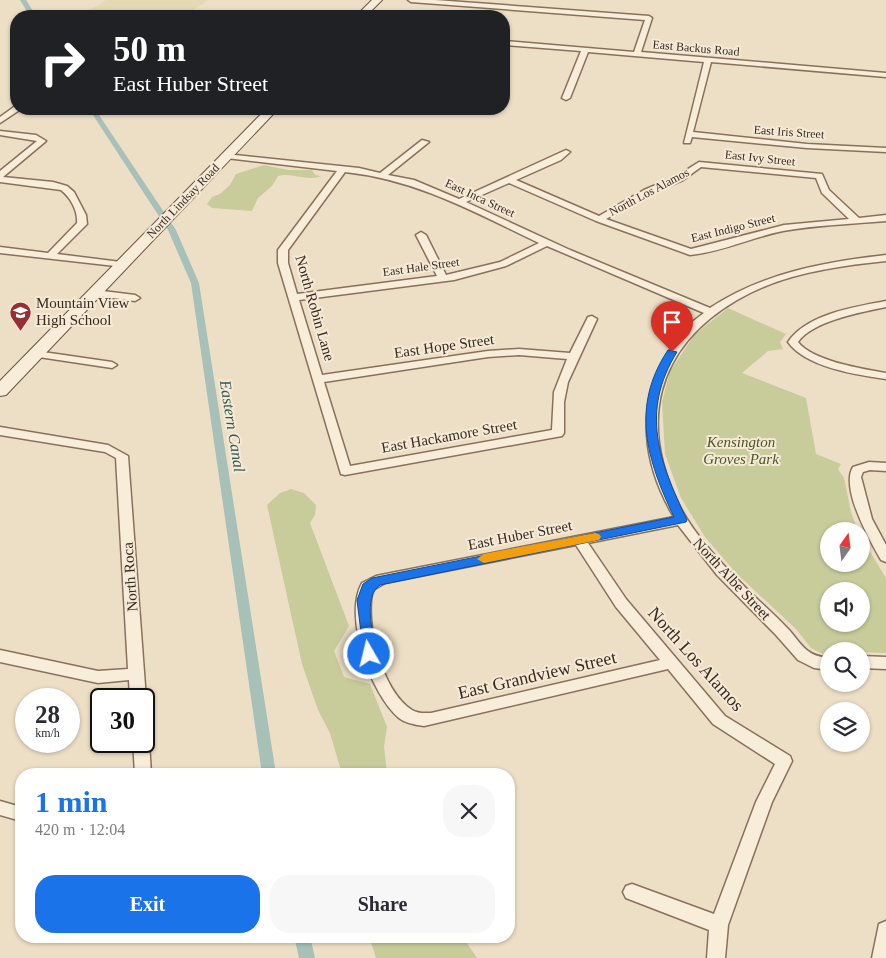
<!DOCTYPE html>
<meta charset="utf-8">
<style>
:root{--surface:#fff;--page:#f7f7f7;--text:#2b2b33;--muted:#7c7c81;--accent:#1a73e8}
body{margin:0;font-family:Georgia,serif;background:var(--page);color:var(--text);height:100vh;display:flex;flex-direction:column;font-size:19px;white-space:nowrap}
*{box-sizing:border-box;margin:0}
p{font-size:16px;color:var(--muted)}
.icon{flex:none;width:28px;height:28px;fill:none;stroke:currentColor;stroke-width:2;stroke-linecap:round;stroke-linejoin:round}
.map{position:relative;flex:1;overflow:hidden}
.drawer{position:absolute;left:15px;top:768px;width:500px;height:175px;display:flex;flex-direction:column;background:var(--surface);border-radius:20px;box-shadow:0 1px 4px #0004}
.drawer>*{flex:none}
.banner{position:absolute;left:10px;top:10px;width:500px;height:105px;border-radius:20px;box-shadow:0 1px 4px #0004;background:#202124;color:#fff;overflow:hidden}
.needle{width:32px;rotate:14deg}
.controls{position:absolute;left:820px;top:522px;display:grid;gap:10px}
.controls a{display:grid;place-items:center;width:50px;height:50px;border-radius:50%;background:var(--surface);box-shadow:0 1px 4px #0004;font-size:25px}
.speed{position:absolute;left:15px;top:688px;display:flex;gap:10px;font-size:25px;font-weight:700;text-align:center}
.speed>*{display:grid;place-content:center;width:65px;height:65px;border-radius:50%;background:var(--surface);box-shadow:0 1px 4px #0004;line-height:1}
.speed small{font-size:12px;font-weight:400}
.speed .limit{border:2px solid #111;border-radius:8px;background:#fff;color:#111}
.pin{position:absolute;display:grid;place-items:center;width:42px;height:42px;color:#fff;margin:-51px -21px;border-radius:50% 50% 50% 0;rotate:-45deg;box-shadow:0 0 5px #0007}
.pin .icon{rotate:45deg}
.me{position:absolute;width:55px;margin:-28px;rotate:352deg;stroke-linejoin:round;filter:drop-shadow(0 0 4px #0008)}
.turn{display:flex;align-items:center;gap:18px;height:105px;padding:0 20px;font-size:22px}
.turn .icon{width:65px;height:65px;stroke-width:2.5}
.turn b{display:block;font-size:35px;line-height:42px}
.round{display:grid;place-items:center;flex:none;width:52px;height:52px;border-radius:20px;background:var(--page)}
.headline{display:flex;align-items:center;justify-content:space-between;height:85px;padding:0 20px}
h1{font-size:30px;font-weight:700;line-height:38px;color:var(--accent)}
.button{display:flex;gap:10px;margin-top:auto;padding:10px 20px}
.button a{flex:1;height:58px;border-radius:20px;background:var(--accent);color:#fff;font-size:20px;font-weight:700;line-height:58px;text-align:center}
.button a+a{background:var(--page);color:var(--text)}
.map>svg:first-child{display:block}
.farmland{fill:#e3d9b4}
.green{fill:#c8cb9a;fill-rule:evenodd}
.lines{fill:none;stroke-linecap:round;stroke-linejoin:round}
.canal{fill:#a7c1b8;fill-rule:evenodd}
.street-casing{stroke:#88715c;stroke-width:3}
.secondary-casing{stroke:#6a523f;stroke-width:2}
.street{fill:#f8edd9;fill-rule:evenodd}
.secondary{fill:#f8edd9;fill-rule:evenodd}
.route{fill:#1a73e8;stroke:#114b97}
.slow{fill:#f59e0b}
.labels{text-anchor:middle;stroke-width:4;stroke-linejoin:round;paint-order:stroke}
.far-street-label{font-size:12px;fill:#392a20;stroke:#f5ead6}
.poi-label{font-size:15px;fill:#392a20;stroke:#f5ead6;text-anchor:start}
.street-label{font-size:15px;fill:#392a20;stroke:#f5ead6}
.park-label{font-size:15px;font-style:italic;fill:#4c5527;stroke:#f5ead6}
.water-label{font-size:16px;font-style:italic;fill:#2f5853;stroke:#f5ead6}
.near-street-label{font-size:18px;fill:#392a20;stroke:#f5ead6}
</style>
<div class="map">
<svg width="886" height="958" viewBox="0 0 886 958">
<rect width="100%" height="100%" fill="#eddfc6"/>
<polygon class="farmland" points="106,0 208,0 184,16 81,16"/>
<g class="green">
<path d="M 264,165 L 288,170 L 312,170 L 315,175 L 321,176 C 308,182 292,172 278,176 L 272,186 L 258,198 L 252,211 L 212,208 L 207,204 L 212,197 L 220,194 L 230,185 L 236,174 Z"/>
<path d="M 728,308 L 786,334 L 780,342 L 783,349 L 768,351 L 742,373 L 806,398 L 816,454 L 841,464 L 838,469 L 844,478 L 851,512 L 858,531 L 829,531 L 829,564 L 861,564 L 861,537 L 886,578 L 886,653 L 829,651 L 829,654 L 823,654 L 811,648 L 796,629 L 736,573 L 705,537 L 681,498 L 665,454 L 662,402 L 670,371 L 695,334 ZM 861,591 L 861,624 L 829,624 L 829,591 Z"/>
<polygon points="291,489 304,493 316,505 315,515 310,523 349,626 334,651 344,677 370,684 387,727 384,746 387,774 342,774 330,733 318,710 302,664 267,505 280,493"/>
<polygon points="369,936 467,936 467,943 477,958 376,958"/>
</g>
<g class="lines">
<g class="canal">
<polygon points="20,0 26,0 36,16 30,16"/>
<polygon points="89,109 95,109 176,230 199,283 276,774 262,774 191,283 168,230"/>
<polygon points="294,936 310,936 315,958 299,958"/>
</g>
<defs>
<g id="street">
<polygon points="408,0 435,0 649,16 652,18 641,52 886,73 886,77 711,62 693,132 807,144 886,148 886,152 807,148 692,137 690,143 684,143 704,62 588,52 570,98 566,100 562,98 581,51 504,45 504,41 634,52 645,20 411,2"/>
<polygon points="14,107 21,109 0,123 0,117"/>
<path d="M 0,131 L 36,135 L 46,141 L 3,177 L 53,182 L 67,186 L 74,192 L 86,215 L 87,224 L 57,254 L 121,262 L 126,265 L 124,267 L 0,253 L 0,247 L 48,253 L 77,223 C 78,211 71,198 61,190 L 0,182 L 0,171 L 37,141 L 0,135 Z"/>
<path d="M 422,140 L 429,142 L 388,175 L 414,180 L 459,199 L 566,150 L 570,152 L 561,160 L 516,180 L 599,216 L 644,190 L 677,176 L 699,162 L 822,174 L 829,190 L 859,218 L 886,215 L 886,221 C 852,224 816,225 783,231 C 752,237 722,252 690,255 L 596,221 L 509,183 L 466,202 L 570,250 L 710,308 C 763,273 824,262 886,255 L 886,261 C 836,266 781,274 737,300 C 655,348 638,424 680,507 C 698,541 728,570 755,597 C 767,608 779,619 790,631 C 796,638 801,646 808,651 C 814,656 821,657 829,658 L 829,670 L 814,668 L 798,660 L 776,635 L 717,575 L 678,525 L 588,543 L 626,599 L 725,716 L 790,756 L 792,761 L 772,802 L 728,925 L 725,958 L 707,958 L 709,930 L 626,898 L 623,892 L 626,886 L 632,884 L 714,914 L 756,802 L 775,764 L 713,724 L 668,669 L 424,726 C 416,725 405,723 399,718 C 371,695 343,616 362,583 L 376,576 L 674,517 C 643,465 635,406 668,353 C 677,338 689,323 704,313 L 547,246 L 506,266 L 454,280 L 299,300 L 322,375 L 488,351 L 519,349 L 570,353 L 588,317 L 592,316 L 597,319 L 568,382 L 564,402 L 564,433 L 562,436 L 345,475 L 341,474 L 278,263 L 278,250 L 337,171 L 226,158 L 222,156 L 226,154 L 359,168 L 380,173 ZM 701,167 L 816,178 L 822,193 L 849,219 L 784,225 L 691,249 L 606,219 L 650,194 L 683,180 ZM 345,172 C 418,180 474,212 539,243 L 500,262 L 446,275 L 426,235 L 421,232 L 416,235 L 437,276 L 297,294 L 288,263 L 288,250 ZM 519,355 L 567,359 L 554,392 L 552,430 L 350,466 L 324,382 L 488,357 ZM 576,545 L 616,607 L 660,660 L 431,713 C 425,713 418,714 412,710 C 382,692 364,621 373,590 L 385,583 Z"/>
<polygon points="95,290 135,295 140,298 135,301 91,295 91,291"/>
<path d="M 886,301 L 886,307 C 862,312 812,321 798,342 C 812,361 863,369 886,373 L 886,379 C 857,375 805,367 788,342 C 807,314 854,307 886,301 Z"/>
<polygon points="36,351 112,362 117,365 112,368 32,356 31,354 32,352"/>
<polygon points="0,427 108,445 128,456 146,699 144,703 144,699 130,699 129,680 98,683 0,662 0,650 98,671 128,669 116,458 105,452 0,435"/>
<path d="M 869,462 L 886,463 L 886,471 L 870,470 L 863,472 L 861,477 L 872,519 L 886,545 L 886,562 L 881,560 C 870,541 840,488 853,467 Z"/>
<polygon points="861,656 886,657 886,669 861,668"/>
<polygon points="144,735 149,741 151,774 135,774 133,741 144,741"/>
<polygon points="0,801 21,807 21,821 0,815"/>
<polygon points="886,921 886,958 872,958 879,924"/>
</g>
<g id="secondary">
<polygon points="372,0 382,0 366,16 356,16"/>
<polygon points="266,109 278,109 6,395 0,396 0,381"/>
</g>
</defs>
<use href="#street" class="street-casing"/>
<use href="#secondary" class="secondary-casing"/>
<use href="#street" class="street"/>
<use href="#secondary" class="secondary"/>
</g>
<path class="route" d="M 668,350 L 677,352 C 640,412 659,461 687,520 L 686,522 L 380,585 C 362,598 374,634 376,654 L 374,657 L 364,657 L 357,600 L 363,584 L 372,578 L 674,517 C 647,460 630,407 668,350 Z"/>
<polygon class="slow" points="595,533 599,534 601,537 599,540 484,563 477,559 484,554"/>
<defs>
<symbol id="school-pin" viewBox="-11 -11 22 30"><path d="M0 17L-7.5 6A9.5 9.5 0 1 1 7.5 6Z" fill="#962e34" stroke="#f5ead6"/><path d="M0-5L7-2L0 1L-7-2ZM-4 1L0 2.5L4 1V4Q0 6-4 4Z" fill="#fff"/></symbol>
</defs>
<g fill-rule="evenodd">
<use href="#school-pin" x="8" y="300" width="25" height="34"/>
</g>
<g class="labels">
<g class="far-street-label">
<text transform="translate(696 48) rotate(5)" y="4">East Backus Road</text>
<text transform="translate(789 132) rotate(4)" y="4">East Iris Street</text>
<text transform="translate(760 158) rotate(6)" y="4">East Ivy Street</text>
<text transform="translate(649 192) rotate(-28)" y="4">North Los Alamos</text>
<text transform="translate(480 198) rotate(25)" y="4">East Inca Street</text>
<text transform="translate(183 201) rotate(-46)" y="4">North Lindsay Road</text>
<text transform="translate(733 228) rotate(-14)" y="4">East Indigo Street</text>
<text transform="translate(421 267) rotate(-8)" y="4">East Hale Street</text>
</g>
<g class="poi-label">
<text x="36" y="308">Mountain View<tspan x="36" dy="17">High School</tspan></text>
</g>
<g class="street-label">
<text transform="translate(315 308) rotate(74)" y="5">North Robin Lane</text>
<text transform="translate(444 346) rotate(-8)" y="5">East Hope Street</text>
<text transform="translate(449 436) rotate(-10)" y="5">East Hackamore Street</text>
<text transform="translate(520 535) rotate(-11)" y="5">East Huber Street</text>
<text transform="translate(130 577) rotate(-94)" y="5">North Roca</text>
<text transform="translate(732 579) rotate(47)" y="5">North Albe Street</text>
</g>
<g class="park-label">
<text x="741" y="447">Kensington<tspan x="741" dy="17">Groves Park</tspan></text>
</g>
<g class="water-label">
<text transform="translate(233 426) rotate(81)" y="6">Eastern Canal</text>
</g>
<g class="near-street-label">
<text transform="translate(696 659) rotate(48)" y="6">North Los Alamos</text>
<text transform="translate(537 675) rotate(-13)" y="6">East Grandview Street</text>
</g>
</g>
</svg>
<div class="controls">
<a><svg class="needle" viewBox="-14 -14 28 28"><path d="M0-13l5 13h-10z" fill="#e53935"/><path d="M0 13l5-13h-10z" fill="#7c7c81"/></svg></a>
<a><svg class="icon" aria-label="sound" viewBox="0 0 24 24"><path d="M4 9h4l5-4v14l-5-4H4zM17 9q2 3 0 6"/></svg></a>
<a><svg class="icon" aria-label="search" viewBox="0 0 24 24"><circle cx="10" cy="10" r="6"/><path d="M15 15l6 6"/></svg></a>
<a><svg class="icon" aria-label="layers" viewBox="0 0 24 24"><path d="M12 4l9 5-9 5-9-5zM3 14l9 5 9-5"/></svg></a>
</div>
<div class="speed"><div>28<small>km/h</small></div><div class="limit">30</div></div>
<div class="pin" style="left:672px;top:352px;background:#d93025"><svg class="icon" aria-label="arrive" viewBox="0 0 24 24"><path d="M6 21V4h12l-3 4 3 4H6"/></svg></div>
<svg class="me" style="left:369px;top:654px" viewBox="-20 -20 40 40"><circle r="17" fill="#1a73e8" stroke="#fff" stroke-width="3"/><path d="M0-11L8 9 0 5-8 9z" fill="#fff"/></svg>
<div class="banner">
<div class="turn"><svg class="icon" aria-label="right" viewBox="0 0 24 24"><path d="M7 20v-9h11M14 6l5 5-5 5"/></svg><div><b>50 m</b>East Huber Street</div></div>
</div>
<section class="drawer">
<div class="headline"><div><h1>1 min</h1><p>420 m · 12:04</p></div><a class="round"><svg class="icon" aria-label="close" viewBox="0 0 24 24"><path d="M6 6l12 12M18 6L6 18"/></svg></a></div>
<div class="button"><a>Exit</a><a>Share</a></div>
</section>
</div>
